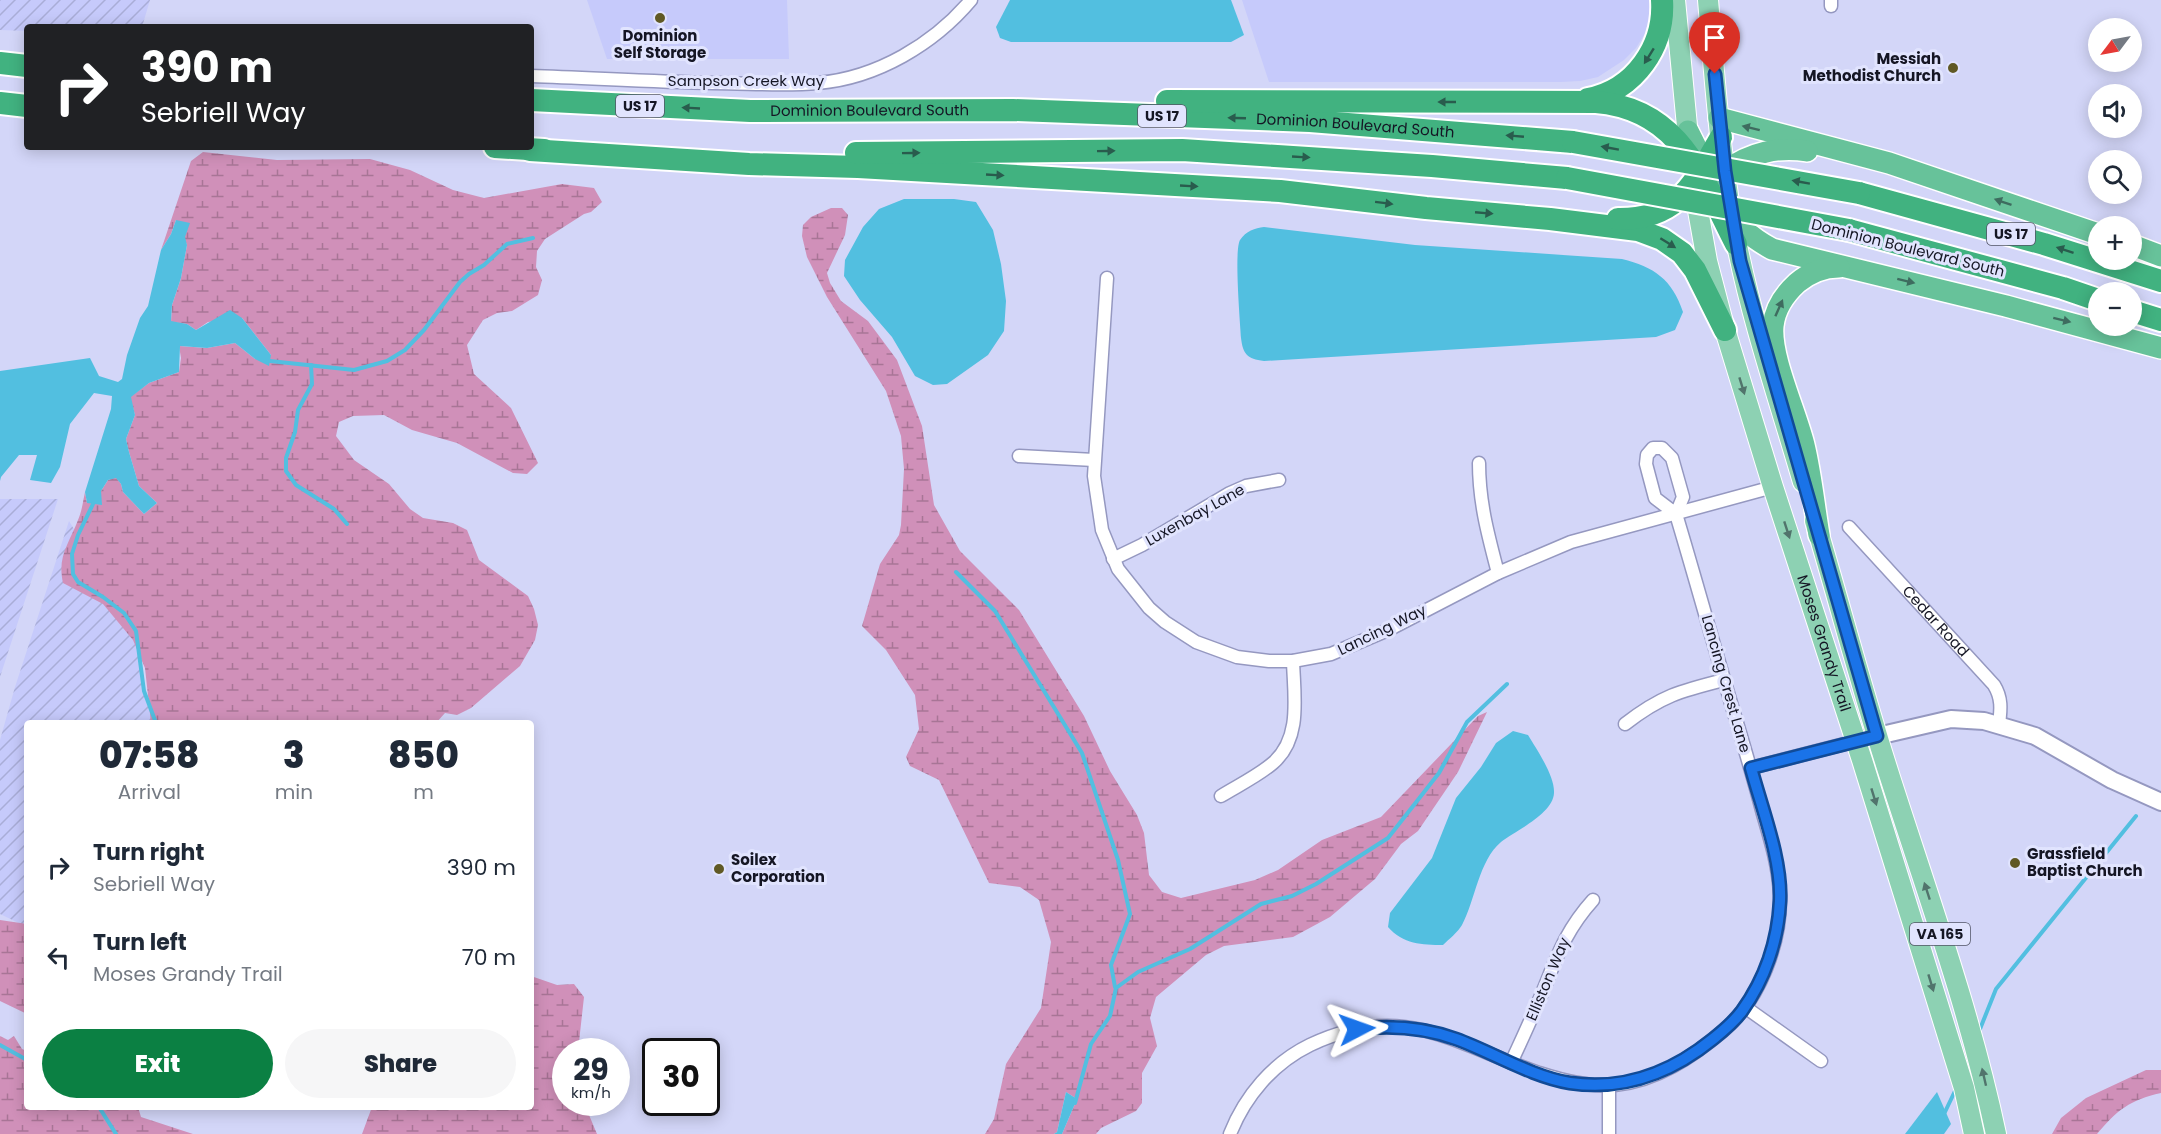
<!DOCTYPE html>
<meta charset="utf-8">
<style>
:root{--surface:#fff;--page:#f6f6f7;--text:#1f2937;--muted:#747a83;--accent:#0b8043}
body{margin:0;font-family:Poppins,sans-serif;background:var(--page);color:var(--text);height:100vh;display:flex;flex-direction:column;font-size:22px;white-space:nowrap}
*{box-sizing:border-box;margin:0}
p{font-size:20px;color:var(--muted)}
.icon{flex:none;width:33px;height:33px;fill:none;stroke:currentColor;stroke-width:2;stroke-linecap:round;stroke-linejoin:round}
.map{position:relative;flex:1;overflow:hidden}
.panel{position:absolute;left:24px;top:720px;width:510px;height:390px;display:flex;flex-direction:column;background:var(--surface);border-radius:6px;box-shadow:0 3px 15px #0003}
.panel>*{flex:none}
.hud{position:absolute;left:24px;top:24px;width:510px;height:126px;border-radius:6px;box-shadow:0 3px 15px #0003;background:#202124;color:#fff;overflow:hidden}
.needle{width:39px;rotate:238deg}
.fabs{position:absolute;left:2088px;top:18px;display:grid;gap:12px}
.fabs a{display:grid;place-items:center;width:54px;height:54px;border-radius:50%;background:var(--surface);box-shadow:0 3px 15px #0003;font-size:30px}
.speed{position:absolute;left:552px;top:1038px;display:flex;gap:12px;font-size:30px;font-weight:700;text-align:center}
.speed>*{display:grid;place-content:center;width:78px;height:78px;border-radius:50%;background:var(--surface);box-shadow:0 3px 15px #0003;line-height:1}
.speed small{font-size:15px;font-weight:400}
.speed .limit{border:3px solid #111;border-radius:9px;background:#fff;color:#111}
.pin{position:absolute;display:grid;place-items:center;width:51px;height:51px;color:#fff;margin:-62px -26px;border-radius:50% 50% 50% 0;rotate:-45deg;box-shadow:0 0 6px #0007}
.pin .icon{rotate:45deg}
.me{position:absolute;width:66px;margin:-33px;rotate:86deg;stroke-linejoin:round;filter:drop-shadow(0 0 4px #0008)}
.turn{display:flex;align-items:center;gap:21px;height:126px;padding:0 18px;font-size:27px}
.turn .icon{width:78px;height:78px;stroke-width:2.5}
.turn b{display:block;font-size:42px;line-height:51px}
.eta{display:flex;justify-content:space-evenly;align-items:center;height:102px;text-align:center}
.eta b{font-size:36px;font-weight:800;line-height:42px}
.primary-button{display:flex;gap:12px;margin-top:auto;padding:12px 18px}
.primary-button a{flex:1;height:69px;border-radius:36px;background:var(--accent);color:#fff;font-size:24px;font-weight:800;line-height:69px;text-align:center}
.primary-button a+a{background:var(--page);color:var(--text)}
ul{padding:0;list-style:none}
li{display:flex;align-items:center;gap:18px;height:90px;padding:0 18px}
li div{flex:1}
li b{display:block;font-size:22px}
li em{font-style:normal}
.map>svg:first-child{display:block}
.built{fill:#c6cafb}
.industrial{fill:url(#industrial-furrows)}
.wetland{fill:url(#wetland-marsh)}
.water{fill:#52bfe0}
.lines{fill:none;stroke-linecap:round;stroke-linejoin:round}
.stream{stroke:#52bfe0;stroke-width:4}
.minor-casing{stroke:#9598c0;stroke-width:15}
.tertiary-casing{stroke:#9598c0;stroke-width:20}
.primary-casing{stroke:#fff;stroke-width:22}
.trunk-casing{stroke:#fff;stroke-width:24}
.motorway-casing{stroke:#fff;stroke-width:26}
.minor{stroke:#fff;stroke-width:12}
.tertiary{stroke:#fff;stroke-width:16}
.primary{stroke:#8dd1b3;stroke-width:20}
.trunk{stroke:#67c29a;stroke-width:21}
.motorway{stroke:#41b280;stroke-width:22}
.motorway-bridge-casing{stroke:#fff;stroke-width:26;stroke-linecap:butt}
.motorway-bridge{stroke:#41b280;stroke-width:22}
.oneway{fill:#295c4d}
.oneway2{fill:#3e6c5f}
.oneway3{fill:#51746c}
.route-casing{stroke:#114b97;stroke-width:15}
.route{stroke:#1a73e8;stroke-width:10}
.poi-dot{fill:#605925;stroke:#e1e4fe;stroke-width:2}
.labels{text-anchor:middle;stroke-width:6;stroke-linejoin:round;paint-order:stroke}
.shield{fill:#e1e4fe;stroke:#525465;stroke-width:1.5}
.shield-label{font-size:14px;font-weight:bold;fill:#151624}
.poi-label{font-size:15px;font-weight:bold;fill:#151624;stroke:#e1e4fe;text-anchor:start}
.street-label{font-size:15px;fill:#151624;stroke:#e1e4fe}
</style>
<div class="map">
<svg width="2161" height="1134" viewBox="0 0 2161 1134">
<defs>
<pattern id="industrial-furrows" width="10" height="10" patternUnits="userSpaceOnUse" patternTransform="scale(1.5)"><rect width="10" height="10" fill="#c6cafb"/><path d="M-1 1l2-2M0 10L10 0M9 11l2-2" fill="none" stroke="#a9add7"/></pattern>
<pattern id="wetland-marsh" width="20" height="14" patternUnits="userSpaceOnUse" patternTransform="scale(1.5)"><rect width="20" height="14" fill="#d090b9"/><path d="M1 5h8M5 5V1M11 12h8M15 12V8" fill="none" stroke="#a87596"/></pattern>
</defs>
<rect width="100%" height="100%" fill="#d3d6f8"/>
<g class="built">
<polygon points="587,0 787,0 789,59 607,59"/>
<polygon points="1242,0 1652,0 1650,17 1644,35 1636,48 1624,60 1598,77 1580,81 1561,82 1269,82"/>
</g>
<g class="industrial">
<polygon points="0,0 150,0 142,27 27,27 27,31 0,30"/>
<polygon points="0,499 58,499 0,677"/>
<polygon points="69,521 136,631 144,691 156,723 27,723 27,927 0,914 0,740 15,687"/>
</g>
<g class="wetland">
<path d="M 203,152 L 277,160 L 370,159 L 410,170 L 453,190 L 484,198 L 562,184 L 594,188 L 602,202 L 591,212 L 584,214 L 545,239 L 537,251 L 536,267 L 542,280 L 538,295 L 512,311 L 497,313 L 483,320 L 467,345 L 474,374 L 511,408 L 538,463 L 527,474 L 513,473 L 457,443 L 412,430 L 384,415 L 353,416 L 339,422 L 336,436 L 354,460 L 389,484 L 410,509 L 423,518 L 453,523 L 467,530 L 479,560 L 528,596 L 534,609 L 538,625 L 535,640 L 520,666 L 471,708 L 457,715 L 445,713 L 436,723 L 151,723 L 145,668 L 133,640 L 103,604 L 63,583 C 57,556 69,544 78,520 C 82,511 83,501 85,492 L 87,503 L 101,491 L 108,480 L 116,477 L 121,484 L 123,492 L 144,514 L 157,503 L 139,486 L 129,452 L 126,439 L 135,415 L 130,397 L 149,383 L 179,372 L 181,358 L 179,346 L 207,348 L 235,343 L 255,359 L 271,355 L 242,318 L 208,322 L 196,330 L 187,324 L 171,322 L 172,305 L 181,278 L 187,245 L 176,220 L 171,234 L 161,250 L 191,161 Z"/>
<polygon points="831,208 842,208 848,215 845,235 827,273 830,283 841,301 868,321 897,360 922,426 934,505 960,551 1019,610 1084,716 1110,771 1137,815 1144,833 1149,875 1162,892 1181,898 1255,880 1278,870 1322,840 1381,817 1478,716 1487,712 1458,772 1418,831 1401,844 1375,879 1330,917 1293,937 1224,946 1206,955 1156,997 1150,1018 1157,1046 1142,1073 1142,1103 1136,1111 1101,1128 1096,1134 1062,1134 1077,1099 1066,1092 1057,1132 1054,1134 985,1134 994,1119 1006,1064 1041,1008 1051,942 1039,900 1020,887 989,883 939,780 910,766 906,757 919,729 915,695 886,650 862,626 880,564 899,535 901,525 904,469 901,436 886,391 827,297 807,257 802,236 803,225 811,217"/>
<polygon points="0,920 27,924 27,1014 0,1001"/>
<polygon points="531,976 557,985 574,984 584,997 578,1051 566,1052 566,1102 584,1103 597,1134 362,1134 372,1107 531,1107"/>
<polygon points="0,1036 8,1040 14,1036 22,1049 27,1051 27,1107 138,1107 141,1117 193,1134 0,1134"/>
<path d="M 2146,1070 L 2161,1070 L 2161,1093 C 2130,1100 2117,1110 2097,1134 L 2052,1134 L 2061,1118 L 2086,1098 Z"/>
</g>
<g class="water">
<polygon points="1010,0 1231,0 1244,35 1231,42 1011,42 1000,38 996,27"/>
<polygon points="904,199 954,199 976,202 993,230 1001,264 1006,301 1004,331 988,355 947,384 933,385 915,376 892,337 860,300 844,276 845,260 863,227 879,209"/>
<polygon points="176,220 190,223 185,237 187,245 181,278 172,305 171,321 187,324 196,330 230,310 242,318 271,355 269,366 255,359 235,343 207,348 180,346 179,372 149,383 131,397 135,415 126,439 129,452 139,486 157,503 144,514 123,492 121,484 116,478 108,480 101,491 102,505 87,503 85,492 111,409 112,396 94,393 70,424 60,467 51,483 30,480 37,455 19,455 1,477 0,481 0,371 90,358 99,376 118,382 122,379 127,355 140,318 148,306 161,250 171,234"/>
<path d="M 1264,227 L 1415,245 L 1622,259 C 1654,267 1672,279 1683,312 L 1675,330 L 1656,337 L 1264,361 C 1247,359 1243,354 1241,338 C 1240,320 1234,251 1240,240 C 1246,231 1255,228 1264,227 Z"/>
<path d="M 1513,731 L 1528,735 C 1537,750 1555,776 1554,793 C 1553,814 1515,831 1501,842 C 1479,860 1475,901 1462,925 C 1458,932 1449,939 1443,945 C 1422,945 1403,944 1388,927 L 1390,913 L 1432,858 L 1456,798 L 1481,767 L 1496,743 Z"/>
<polygon points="1066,1092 1077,1099 1062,1134 1054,1134 1057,1132"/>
<polygon points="1937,1092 1951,1124 1944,1134 1905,1134"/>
</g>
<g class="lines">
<g class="stream">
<polyline points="270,361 354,370 387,361 405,350 424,330 460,282 469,274 484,265 507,244 533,238"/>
<polyline points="311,365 312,384 298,410 295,432 286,458 286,471 296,485 334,509 347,524"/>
<polyline points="93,504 78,535 72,554 73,574 78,582 103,597 124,613 136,631 144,691 156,723"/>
<polyline points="956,572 995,611 1082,753 1118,860 1130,914 1111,965 1115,987"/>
<polyline points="1980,1029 1996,989 2136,816"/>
<polyline points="0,1045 27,1060"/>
<polyline points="1075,1103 1091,1044 1110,1016 1116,988 1138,972 1190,949 1261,904 1292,896 1316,884 1388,838 1439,773 1467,722 1507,684"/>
<polyline points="99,1107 116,1134"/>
<polyline points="1944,1114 1955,1091"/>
</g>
<defs>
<g id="minor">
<polyline points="1831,0 1831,6"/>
<path d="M 531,76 C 592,78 653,82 713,83 C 748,83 783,86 818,83 C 877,78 934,44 971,0"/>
<polyline points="1107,278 1094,476 1102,530 1118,569 1149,608 1165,622 1196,642 1237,657 1269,661 1293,661 1331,654 1388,630 1498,573 1571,542 1773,487"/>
<polygon points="1653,448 1662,448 1672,458 1683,497 1676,514 1655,498 1646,464 1647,455"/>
<polyline points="1019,456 1094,460"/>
<path d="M 1479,463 C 1479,502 1488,535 1498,573"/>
<path id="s1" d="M 1849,527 L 1994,685 C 2002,698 2001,709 1999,724"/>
<polyline points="1113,559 1142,545 1230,493 1246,486 1279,480"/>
<path d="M 1625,724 C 1661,696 1680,691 1724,680"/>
<polyline points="1751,768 1856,741"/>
<path d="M 1221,796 C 1237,786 1258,776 1273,763 C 1302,738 1294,696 1293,661"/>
<polyline points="1745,1007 1821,1061"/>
<path d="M 1511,1063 C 1521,1041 1531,1020 1540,998 C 1556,960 1564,932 1593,900"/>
<polyline points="1609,1085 1609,1134"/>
<path d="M 1230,1134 C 1245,1096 1273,1063 1310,1045 C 1403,1001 1453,1043 1539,1073 C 1564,1081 1588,1087 1615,1085 C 1657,1081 1692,1057 1723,1031 C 1760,1000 1781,943 1780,896 C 1779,868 1771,841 1763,814 C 1755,784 1746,753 1737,723 C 1716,654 1697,584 1676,514"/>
</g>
<polyline id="tertiary" points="1856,741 1951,719 1984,721 2035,736 2112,780 2161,802"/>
<g id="primary">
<polyline points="1675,0 1689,147"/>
<path d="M 1708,0 C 1715,81 1720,164 1737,245 C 1753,325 1780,403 1803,482"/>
<path id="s2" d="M 1694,188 L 1707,261 L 1725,330 L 1773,487 L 1862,760 L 1964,1088 L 1974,1134"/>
<path d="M 1815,521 C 1840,605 1862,690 1889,774 C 1927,893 1970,1011 1996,1134"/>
</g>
<g id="trunk">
<polyline points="1719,118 1889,163 2098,234"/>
<polyline points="1688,131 1707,169"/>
<path d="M 1724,202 C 1735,224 1750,237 1772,249 L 2006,306 L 2161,348"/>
<path d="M 1702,204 C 1709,194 1717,178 1727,170 C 1750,153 1779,146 1807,151"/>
<polyline points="2132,245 2161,256"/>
<path d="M 1819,535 C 1814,505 1811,474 1804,445 C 1796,412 1770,357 1773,326 C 1775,308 1785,294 1797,283 C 1809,273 1823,267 1839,267"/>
</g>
<g id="motorway">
<polyline points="0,63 27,66"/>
<path d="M 1588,99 C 1635,90 1665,46 1662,0"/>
<path id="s3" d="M 531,100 L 750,111 L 1013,110 L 1310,121 L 1573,142"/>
<path d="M 1167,101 L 1596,102 C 1681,109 1702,178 1736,244"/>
<polyline points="0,103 27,106"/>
<polyline points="495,147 544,150"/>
<polyline points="530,150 749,164 858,167 1280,191 1426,208 1550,219 1638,230 1662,239 1682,253 1695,270 1725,330"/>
<polyline points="856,153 1182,150 1432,166 1567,178"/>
<polyline points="1859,193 2044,244 2161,281"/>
<path d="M 1618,219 C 1678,220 1694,183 1721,137"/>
<polyline points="1849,230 2063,288 2098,300"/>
<polyline points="2132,311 2161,320"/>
</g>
</defs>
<use href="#minor" class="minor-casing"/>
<use href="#tertiary" class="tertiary-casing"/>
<use href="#primary" class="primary-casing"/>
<use href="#trunk" class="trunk-casing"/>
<use href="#motorway" class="motorway-casing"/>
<use href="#minor" class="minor"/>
<use href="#tertiary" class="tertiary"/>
<use href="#primary" class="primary"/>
<use href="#trunk" class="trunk"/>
<use href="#motorway" class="motorway"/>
<defs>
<g id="motorway-bridge">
<polyline points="1573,142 1859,193"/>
<polyline points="1567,178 1849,230"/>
</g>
</defs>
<use href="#motorway-bridge" class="motorway-bridge-casing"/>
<use href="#motorway-bridge" class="motorway-bridge"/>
</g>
<defs><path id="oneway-solid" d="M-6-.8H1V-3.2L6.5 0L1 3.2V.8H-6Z" transform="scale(1.5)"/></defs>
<g class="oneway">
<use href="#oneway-solid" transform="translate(1649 56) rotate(122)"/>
<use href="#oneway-solid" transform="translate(1447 102) rotate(-180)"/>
<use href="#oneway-solid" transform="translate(691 108) rotate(-177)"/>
<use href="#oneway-solid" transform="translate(1237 118) rotate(-178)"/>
<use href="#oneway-solid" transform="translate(1515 136) rotate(-175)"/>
<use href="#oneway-solid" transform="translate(1610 148) rotate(-170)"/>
<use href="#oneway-solid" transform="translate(1106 151) rotate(-1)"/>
<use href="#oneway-solid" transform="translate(911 153) rotate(-1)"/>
<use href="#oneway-solid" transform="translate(1301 157) rotate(3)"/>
<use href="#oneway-solid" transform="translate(995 175) rotate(3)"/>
<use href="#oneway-solid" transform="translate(1801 182) rotate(-170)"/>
<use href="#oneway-solid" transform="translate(1189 186) rotate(3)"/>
<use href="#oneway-solid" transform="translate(1384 203) rotate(7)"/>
<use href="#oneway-solid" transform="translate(1484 213) rotate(5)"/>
<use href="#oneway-solid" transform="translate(1668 243) rotate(32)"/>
<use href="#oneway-solid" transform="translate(2065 250) rotate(-162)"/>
</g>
<g class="oneway2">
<use href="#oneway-solid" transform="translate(1751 128) rotate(-166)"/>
<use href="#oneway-solid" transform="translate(2003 202) rotate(-161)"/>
<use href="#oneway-solid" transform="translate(1906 281) rotate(14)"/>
<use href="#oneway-solid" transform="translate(1779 308) rotate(-66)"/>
<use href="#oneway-solid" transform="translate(2062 320) rotate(14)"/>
</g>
<g class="oneway3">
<use href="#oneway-solid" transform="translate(1742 386) rotate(73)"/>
<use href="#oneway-solid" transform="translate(1787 530) rotate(72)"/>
<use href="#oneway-solid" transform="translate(1874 797) rotate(73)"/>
<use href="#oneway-solid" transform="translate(1927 891) rotate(-108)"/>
<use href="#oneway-solid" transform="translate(1931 983) rotate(73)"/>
<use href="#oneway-solid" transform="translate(1984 1077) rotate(-103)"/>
</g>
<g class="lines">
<defs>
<path id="route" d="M 1357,1029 C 1391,1025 1423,1027 1456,1039 C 1492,1052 1532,1077 1570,1083 C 1624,1091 1671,1073 1713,1039 C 1723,1031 1734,1022 1742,1011 C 1765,979 1778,940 1780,901 C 1782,859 1762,809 1751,768 L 1877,736 L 1740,261 L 1725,171 L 1715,74"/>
</defs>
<use href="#route" class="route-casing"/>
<use href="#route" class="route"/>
</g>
<g class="poi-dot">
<circle cx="660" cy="18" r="6"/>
<circle cx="1953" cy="68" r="6"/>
<circle cx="2015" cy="863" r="6"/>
<circle cx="719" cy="869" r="6"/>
</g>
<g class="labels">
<g class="shield">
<rect x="616" y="95" width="48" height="22" rx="4.5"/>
<rect x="1138" y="105" width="48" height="22" rx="4.5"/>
<rect x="1987" y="223" width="48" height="22" rx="4.5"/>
<rect x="1910" y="923" width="60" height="22" rx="4.5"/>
</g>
<g class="shield-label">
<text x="640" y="111">US 17</text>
<text x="1162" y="121">US 17</text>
<text x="2011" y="239">US 17</text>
<text x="1940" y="939">VA 165</text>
</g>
<g class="poi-label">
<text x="660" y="41" text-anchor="middle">Dominion<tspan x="660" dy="17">Self Storage</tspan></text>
<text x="1941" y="64" text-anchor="end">Messiah<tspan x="1941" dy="17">Methodist Church</tspan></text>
<text x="2027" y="859">Grassfield<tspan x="2027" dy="17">Baptist Church</tspan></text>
<text x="731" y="865">Soilex<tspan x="731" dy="17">Corporation</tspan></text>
</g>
<g class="street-label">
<text x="746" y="86">Sampson Creek Way</text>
<text dy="5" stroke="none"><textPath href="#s3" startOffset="339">Dominion Boulevard South</textPath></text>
<text dy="5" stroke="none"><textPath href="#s3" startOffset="825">Dominion Boulevard South</textPath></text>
<text transform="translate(1908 248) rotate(14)" y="5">Dominion Boulevard South</text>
<text transform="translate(1195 515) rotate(-29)" y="5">Luxenbay Lane</text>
<text dy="5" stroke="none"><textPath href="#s1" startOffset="128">Cedar Road</textPath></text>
<text transform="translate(1382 630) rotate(-26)" y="5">Lancing Way</text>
<text dy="5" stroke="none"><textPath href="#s2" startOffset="474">Moses Grandy Trail</textPath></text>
<text transform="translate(1726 684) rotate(74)" y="5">Lancing Crest Lane</text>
<text transform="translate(1548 979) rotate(-67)" y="5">Elliston Way</text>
</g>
</g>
</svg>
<div class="fabs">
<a><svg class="needle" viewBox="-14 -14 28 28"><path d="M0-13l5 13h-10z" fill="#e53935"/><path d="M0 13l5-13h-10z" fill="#747a83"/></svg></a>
<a><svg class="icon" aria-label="sound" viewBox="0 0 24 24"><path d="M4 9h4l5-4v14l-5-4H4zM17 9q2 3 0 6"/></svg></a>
<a><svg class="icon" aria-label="search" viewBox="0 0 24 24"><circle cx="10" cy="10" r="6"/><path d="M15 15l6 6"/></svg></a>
<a>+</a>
<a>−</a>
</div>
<div class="speed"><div>29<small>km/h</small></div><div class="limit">30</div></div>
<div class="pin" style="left:1715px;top:74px;background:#d93025"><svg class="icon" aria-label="arrive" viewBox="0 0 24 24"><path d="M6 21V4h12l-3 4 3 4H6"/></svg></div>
<svg class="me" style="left:1357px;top:1029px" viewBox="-20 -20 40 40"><path d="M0-17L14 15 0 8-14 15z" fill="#1a73e8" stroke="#fff" stroke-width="4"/></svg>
<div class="hud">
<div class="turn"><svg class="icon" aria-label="right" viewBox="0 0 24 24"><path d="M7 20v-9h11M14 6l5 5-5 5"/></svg><div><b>390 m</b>Sebriell Way</div></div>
</div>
<section class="panel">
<div class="eta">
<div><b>07:58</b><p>Arrival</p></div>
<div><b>3</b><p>min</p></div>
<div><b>850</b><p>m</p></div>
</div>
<ul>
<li><svg class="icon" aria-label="right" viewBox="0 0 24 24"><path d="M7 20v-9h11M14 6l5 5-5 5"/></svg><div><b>Turn right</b><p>Sebriell Way</p></div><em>390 m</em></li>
<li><svg class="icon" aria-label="left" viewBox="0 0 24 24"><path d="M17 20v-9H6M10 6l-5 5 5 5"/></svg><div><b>Turn left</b><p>Moses Grandy Trail</p></div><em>70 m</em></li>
</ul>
<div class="primary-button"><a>Exit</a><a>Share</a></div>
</section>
</div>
